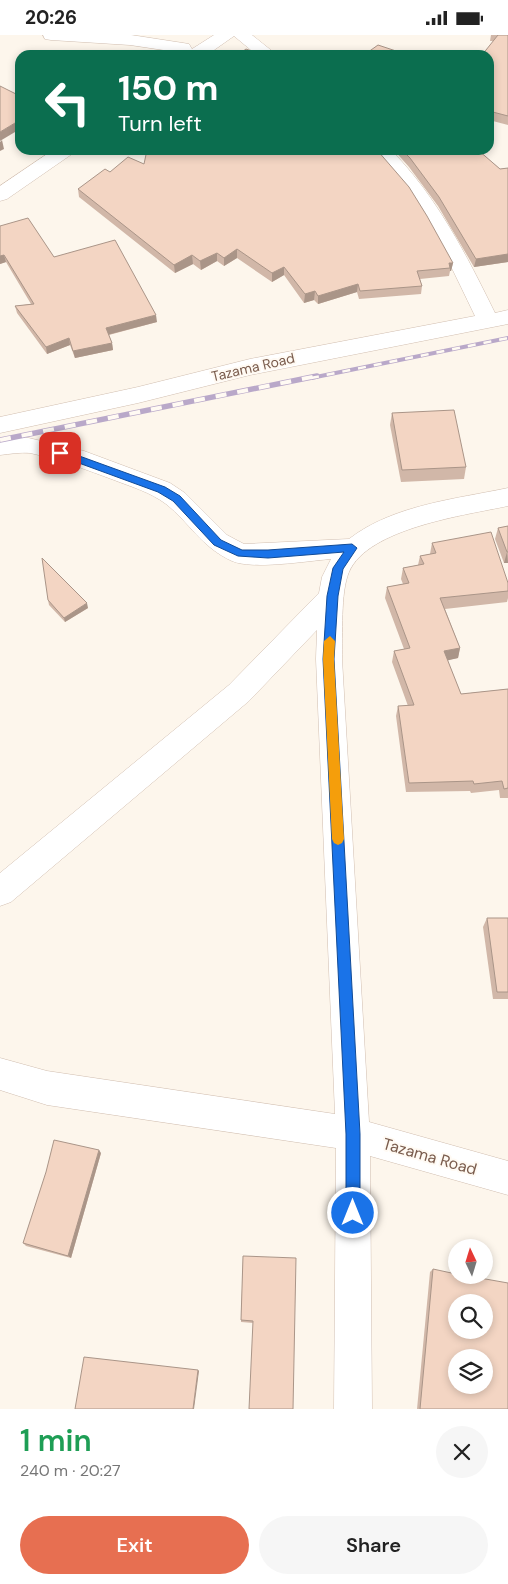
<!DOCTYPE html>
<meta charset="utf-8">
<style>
:root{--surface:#fff;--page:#f6f6f6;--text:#222;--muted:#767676;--accent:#e76f51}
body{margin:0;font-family:"DM Sans",sans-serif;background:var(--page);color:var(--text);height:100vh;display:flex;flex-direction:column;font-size:19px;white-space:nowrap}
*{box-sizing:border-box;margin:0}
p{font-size:16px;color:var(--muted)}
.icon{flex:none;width:28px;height:28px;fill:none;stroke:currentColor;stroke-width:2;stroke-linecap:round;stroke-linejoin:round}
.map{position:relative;height:1374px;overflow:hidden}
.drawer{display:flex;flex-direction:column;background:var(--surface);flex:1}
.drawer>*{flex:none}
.banner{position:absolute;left:15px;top:15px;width:479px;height:105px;border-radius:15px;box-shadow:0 2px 8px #0003;background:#0b6e4f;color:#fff;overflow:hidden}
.needle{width:32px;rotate:356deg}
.tools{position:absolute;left:448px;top:1204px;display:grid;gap:10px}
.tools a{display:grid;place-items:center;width:45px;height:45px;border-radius:50%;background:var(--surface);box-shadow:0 2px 8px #0003;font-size:25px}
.pin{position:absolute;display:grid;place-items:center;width:42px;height:42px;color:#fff;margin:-21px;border-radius:10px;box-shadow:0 2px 8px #0006}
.me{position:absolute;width:55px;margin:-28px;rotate:0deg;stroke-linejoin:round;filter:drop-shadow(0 0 4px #0008)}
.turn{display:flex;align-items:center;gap:18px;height:105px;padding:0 20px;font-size:22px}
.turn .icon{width:65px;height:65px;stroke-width:2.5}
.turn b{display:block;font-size:35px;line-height:42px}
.round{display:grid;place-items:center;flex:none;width:52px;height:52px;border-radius:26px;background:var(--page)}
.headline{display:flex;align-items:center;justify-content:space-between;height:85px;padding:0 20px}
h1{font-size:30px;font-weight:600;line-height:38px;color:#1e9e55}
.action{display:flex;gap:10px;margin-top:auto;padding:10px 20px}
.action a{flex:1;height:58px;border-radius:30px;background:var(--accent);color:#fff;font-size:20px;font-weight:600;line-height:58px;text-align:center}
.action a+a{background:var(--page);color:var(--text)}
.status{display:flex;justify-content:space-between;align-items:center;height:35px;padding:0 25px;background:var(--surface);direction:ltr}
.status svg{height:14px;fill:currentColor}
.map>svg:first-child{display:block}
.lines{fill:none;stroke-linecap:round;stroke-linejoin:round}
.minor-casing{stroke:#d1beb0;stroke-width:1}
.minor{fill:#fff;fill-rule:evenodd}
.rail-far1-casing{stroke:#b9a8c9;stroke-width:4}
.rail-casing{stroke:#b9a8c9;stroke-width:5.5}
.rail-far1{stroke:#fffaf3;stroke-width:2.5;stroke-dasharray:8;stroke-linecap:butt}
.rail{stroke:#fffaf3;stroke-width:4;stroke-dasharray:11;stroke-linecap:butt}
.wall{fill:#d1b7a8}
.shaded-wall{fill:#aa9588}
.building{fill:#f3d5c3;stroke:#aa9588;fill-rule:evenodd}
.route{fill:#1a73e8;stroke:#114b97}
.slow{fill:#f59e0b}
.labels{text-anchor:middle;stroke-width:4;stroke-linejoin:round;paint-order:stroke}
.street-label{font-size:14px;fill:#7a5c4d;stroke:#fffaf3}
.near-street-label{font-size:16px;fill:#7a5c4d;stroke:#fffaf3}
</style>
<div class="status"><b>20:26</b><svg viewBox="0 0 49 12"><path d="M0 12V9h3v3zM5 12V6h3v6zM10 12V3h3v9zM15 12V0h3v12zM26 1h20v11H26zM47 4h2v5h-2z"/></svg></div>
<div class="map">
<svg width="508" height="1374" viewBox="0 0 508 1374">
<rect width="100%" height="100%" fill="#fdf6ec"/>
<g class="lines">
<defs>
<g id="minor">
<polygon points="43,0 131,0 183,8 189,9 192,14 214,0 252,0 277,20 257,20 234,1 207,20 179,20 177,17 130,10 51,5 45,4"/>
<polygon points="53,115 74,115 72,119 7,164 0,166 0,151"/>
<path d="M 371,115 L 391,115 C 437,162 466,219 495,278 L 508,275 L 508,289 L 250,340 L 138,368 L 0,398 L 0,382 L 138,352 L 250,324 L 475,281 C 455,240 436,197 409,159 C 397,143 382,131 371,115 Z"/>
<path d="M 20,401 L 84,416 L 170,448 L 185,458 L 227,500 L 244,509 L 349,504 C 393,470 456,464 508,453 L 508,471 C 466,480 368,493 349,537 C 340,558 343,600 342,624 L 369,1087 L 508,1126 L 508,1160 L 370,1121 L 372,1374 L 334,1374 L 336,1113 L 47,1070 L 0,1055 L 0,1023 L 47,1036 L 335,1079 L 316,624 L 317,595 L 249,666 L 11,867 L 0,871 L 0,838 L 229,650 L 319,558 L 322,542 L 331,524 C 306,526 253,535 232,526 C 201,512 190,488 166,469 C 150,457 132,452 114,445 C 87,435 59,424 30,418 C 20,417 10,419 0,420 L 0,404 Z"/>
</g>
</defs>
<use href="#minor" class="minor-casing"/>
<use href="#minor" class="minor"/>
<defs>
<polyline id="rail-far1" points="311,343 508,303"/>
<polyline id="rail" points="0,405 317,341"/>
</defs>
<use href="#rail-far1" class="rail-far1-casing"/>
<use href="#rail" class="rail-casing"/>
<use href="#rail-far1" class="rail-far1"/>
<use href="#rail" class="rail"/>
</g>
<g class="wall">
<polygon points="491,0 508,0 508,90 489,85 489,20 493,6 490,6"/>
<polygon points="394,115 478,115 500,134 508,133 508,227 474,232 438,171 409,132"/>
<polygon points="144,129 453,228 451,236 450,236 449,241 420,244 422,251 421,259 359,264 357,257 318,269 314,265 304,268 284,240 272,247 237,223 224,231 217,226 201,235 193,229 175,238 79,162 78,154 110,137"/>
<polygon points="0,191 54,222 157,287 109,300 112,308 113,315 75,323 70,310 47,319 17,278 15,271 31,269 6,227 0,229"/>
<polygon points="392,378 466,432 464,444 401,447 390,390"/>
<polygon points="508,491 508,528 504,528 495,504 498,493"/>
<polygon points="432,508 508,548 508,563 507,567 445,574 460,613 458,623 447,625 461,659 508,654 508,763 500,763 499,755 471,758 470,756 406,757 396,681 398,671 408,671 392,627 394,616 404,614 385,563 387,552 403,549 401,544 403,533 418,530 420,521 430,519"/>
<polygon points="48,565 88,573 65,587 49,570"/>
<polygon points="487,883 508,883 508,965 508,964 493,964 483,892"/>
<polygon points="101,1118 71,1223 26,1211 23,1208"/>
<polygon points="243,1221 253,1288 241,1287"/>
<polygon points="433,1234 508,1374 417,1374 430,1237"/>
</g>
<g class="shaded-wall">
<polygon points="20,85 20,94 0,106 0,97"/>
<polygon points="2,105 4,114 0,116 0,107"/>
<polygon points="237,214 237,223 224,231 224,223"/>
<polygon points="217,218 217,226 201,235 200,226"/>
<polygon points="508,219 508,227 474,232 476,224"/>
<polygon points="4,220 6,227 0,229 0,221"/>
<polygon points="192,220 193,229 175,238 174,230"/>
<polygon points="449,228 453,228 451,236 450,236 450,233"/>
<polygon points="284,232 284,240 272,247 272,238"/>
<polygon points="358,249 357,257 318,269 318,261"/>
<polygon points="315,256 314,265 304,268 305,259"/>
<polygon points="156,280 157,287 107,300 106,293"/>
<polygon points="69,303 70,310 47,319 46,312"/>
<polygon points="112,308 113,315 75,323 73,316"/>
<polygon points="507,517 508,528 504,528"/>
<polygon points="87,568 88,573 65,587 64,583"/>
<polygon points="460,613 458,623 441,627 444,616"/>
<polygon points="99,1115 101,1118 71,1223 68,1221"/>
<polygon points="198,1335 199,1336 194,1374 193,1374"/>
</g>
<g class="building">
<polygon points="498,0 508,0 508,81 489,76 489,20 482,20"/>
<polygon points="378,10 408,20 364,20"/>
<polygon points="246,14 262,20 238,20"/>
<polygon points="0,51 20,61 20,85 0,97"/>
<polygon points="147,115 377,115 409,152 427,181 453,228 449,228 450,233 417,236 422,251 360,256 358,249 318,261 315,256 305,259 284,232 272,238 237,214 224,223 217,218 200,226 192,220 174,230 78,154 105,134 110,137 128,122 144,129"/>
<polygon points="402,115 478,115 500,134 508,133 508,219 476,224 439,162 410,123"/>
<polygon points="28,183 54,222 115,205 156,280 106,293 112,308 73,316 69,303 46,312 15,271 34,269 4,220 0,221 0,191"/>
<polygon points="454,375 466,432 402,435 392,378"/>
<polygon points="508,491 508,517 507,517 498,493"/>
<polygon points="491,497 508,548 508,556 440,563 460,613 444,616 461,659 508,654 508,753 504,754 502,746 474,749 473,746 409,748 398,671 414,670 394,616 410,613 387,552 409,548 403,533 424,529 420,521 436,518 432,508"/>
<polygon points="42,523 87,568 64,583 48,565"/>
<polygon points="487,883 508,883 508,957 497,957"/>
<polygon points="54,1105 99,1115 68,1221 23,1208 46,1137"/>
<polygon points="243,1221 296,1223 293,1374 249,1374 253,1286 241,1285"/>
<path d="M 433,1234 L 456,1239 L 456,1240 L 463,1240 L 508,1248 L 508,1374 L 420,1374 ZM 456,1268 L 484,1268 L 484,1295 L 456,1295 ZM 456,1322 L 484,1322 L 484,1350 L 456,1350 Z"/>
<polygon points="84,1322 198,1335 193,1374 75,1374"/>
</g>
<polygon class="route" points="60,414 165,452 180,461 221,505 242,515 268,515 352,509 357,513 343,534 338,561 334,624 360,1099 360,1178 358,1183 353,1185 348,1183 346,1178 346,1099 323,624 327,561 333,533 344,517 268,523 238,521 214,510 173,466 158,457 57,420 56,418"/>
<polygon class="slow" points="330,601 335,606 334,624 344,804 342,808 338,810 334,808 332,804 323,624 324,606"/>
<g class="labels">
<g class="street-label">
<text transform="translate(253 332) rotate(-13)" y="5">Tazama Road</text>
</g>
<g class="near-street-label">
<text transform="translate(430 1121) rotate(16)" y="6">Tazama Road</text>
</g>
</g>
</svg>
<div class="tools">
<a><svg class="needle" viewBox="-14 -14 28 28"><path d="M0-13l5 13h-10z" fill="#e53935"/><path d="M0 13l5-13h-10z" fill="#767676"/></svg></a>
<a><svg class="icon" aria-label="search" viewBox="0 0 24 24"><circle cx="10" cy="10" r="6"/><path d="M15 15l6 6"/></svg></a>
<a><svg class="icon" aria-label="layers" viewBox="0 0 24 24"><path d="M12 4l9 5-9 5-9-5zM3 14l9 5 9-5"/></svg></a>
</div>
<div class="pin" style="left:60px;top:418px;background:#d93025"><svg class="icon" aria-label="arrive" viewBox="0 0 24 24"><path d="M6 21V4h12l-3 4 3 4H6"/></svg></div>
<svg class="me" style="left:353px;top:1178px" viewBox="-20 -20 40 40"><circle r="17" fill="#1a73e8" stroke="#fff" stroke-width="3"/><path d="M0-11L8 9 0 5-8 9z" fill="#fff"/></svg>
<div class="banner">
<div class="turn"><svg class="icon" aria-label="left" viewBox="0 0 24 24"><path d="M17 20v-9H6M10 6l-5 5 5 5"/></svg><div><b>150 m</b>Turn left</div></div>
</div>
</div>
<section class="drawer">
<div class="headline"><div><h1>1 min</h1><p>240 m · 20:27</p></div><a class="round"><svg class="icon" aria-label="close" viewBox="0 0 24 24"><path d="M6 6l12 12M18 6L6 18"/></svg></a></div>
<div class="action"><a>Exit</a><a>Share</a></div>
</section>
